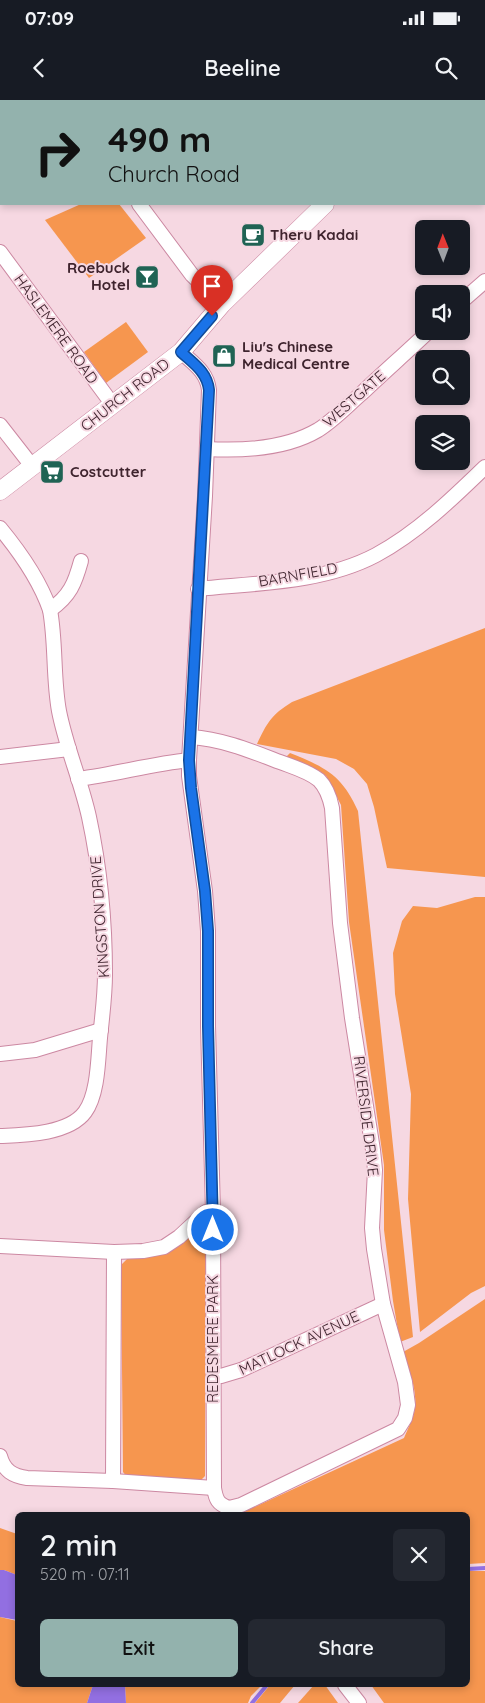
<!DOCTYPE html>
<meta charset="utf-8">
<style>
:root{--surface:#171b24;--page:#242831;--text:#f1f3f6;--muted:#9ea1a6;--accent:#93b2ad}
body{margin:0;font-family:Quicksand,sans-serif;background:var(--page);color:var(--text);height:100vh;display:flex;flex-direction:column;font-size:19px;white-space:nowrap}
*{box-sizing:border-box;margin:0}
p{font-size:16px;color:var(--muted)}
.icon{flex:none;width:28px;height:28px;fill:none;stroke:currentColor;stroke-width:2;stroke-linecap:round;stroke-linejoin:round}
.map{position:relative;flex:1;overflow:hidden}
.sheet{position:absolute;left:15px;top:1412px;width:455px;height:175px;display:flex;flex-direction:column;background:var(--surface);border-radius:8px;box-shadow:0 2px 8px #0003}
.sheet>*{flex:none}
.top-card{position:absolute;left:0px;top:0px;width:485px;height:105px;box-shadow:0 2px 8px #0003;background:#93b2ad;color:#111;overflow:hidden}
.needle{width:32px;rotate:359deg}
.buttons{position:absolute;left:415px;top:120px;display:grid;gap:10px}
.buttons a{display:grid;place-items:center;width:55px;height:55px;border-radius:8px;background:var(--surface);box-shadow:0 2px 8px #0003;font-size:25px}
.pin{position:absolute;display:grid;place-items:center;width:42px;height:42px;color:#fff;margin:-51px -21px;border-radius:50% 50% 50% 0;rotate:-45deg;box-shadow:0 0 5px #0007}
.pin .icon{rotate:45deg}
.me{position:absolute;width:55px;margin:-28px;rotate:0deg;stroke-linejoin:round;filter:drop-shadow(0 0 4px #0008)}
.turn{display:flex;align-items:center;gap:18px;height:105px;padding:0 25px;font-size:22px}
.turn .icon{width:65px;height:65px;stroke-width:2.5}
.turn b{display:block;font-size:35px;line-height:42px}
.round{display:grid;place-items:center;flex:none;width:52px;height:52px;border-radius:8px;background:var(--page)}
.summary{display:flex;align-items:center;justify-content:space-between;height:85px;padding:0 25px}
h1{font-size:30px;font-weight:600;line-height:38px}
.primary-button{display:flex;gap:10px;margin-top:auto;padding:10px 25px}
.primary-button a{flex:1;height:58px;border-radius:8px;background:var(--accent);color:#111;font-size:20px;font-weight:600;line-height:58px;text-align:center}
.primary-button a+a{background:var(--page);color:var(--text)}
.status{display:flex;justify-content:space-between;align-items:center;height:35px;padding:0 25px;background:var(--surface);direction:ltr}
.status svg{height:14px;fill:currentColor}
header{display:flex;justify-content:space-between;align-items:center;height:65px;padding:0 25px;background:var(--surface);font-size:22px;font-weight:600}
.map>svg:first-child{display:block}
.green{fill:#f6964f}
.water{fill:#926fe1}
.lines{fill:none;stroke-linecap:round;stroke-linejoin:round}
.stream{stroke:#926fe1;stroke-width:4}
.minor-casing{stroke:#cc88a2;stroke-width:16}
.major-casing{stroke:#cc88a2;stroke-width:19}
.minor{stroke:#fff;stroke-width:14}
.major{stroke:#fff;stroke-width:18}
.route-casing{stroke:#114b97;stroke-width:12}
.route{stroke:#1a73e8;stroke-width:9}
.labels{text-anchor:middle;stroke-width:4;stroke-linejoin:round;paint-order:stroke}
.poi-label{font-size:15px;font-weight:bold;fill:#3f242e;stroke:#f6d8e2;text-anchor:start}
.street-label{font-size:15px;fill:#3f242e;stroke:#f6d8e2}
</style>
<div class="status"><b>07:09</b><svg viewBox="0 0 49 12"><path d="M0 12V9h3v3zM5 12V6h3v6zM10 12V3h3v9zM15 12V0h3v12zM26 1h20v11H26zM47 4h2v5h-2z"/></svg></div>
<header><svg class="icon" aria-label="back" viewBox="0 0 24 24"><path d="M15 5l-7 7 7 7"/></svg>Beeline<svg class="icon" aria-label="search" viewBox="0 0 24 24"><circle cx="10" cy="10" r="6"/><path d="M15 15l6 6"/></svg></header>
<div class="map">
<svg width="485" height="1603" viewBox="0 0 485 1603">
<rect width="100%" height="100%" fill="#f6d8e2"/>
<g class="green">
<polygon points="81,104 119,104 146,138 89,178 45,120"/>
<polygon points="126,222 148,252 106,283 84,252"/>
<path d="M 485,528 L 485,777 L 387,768 L 374,707 L 367,684 L 354,669 L 336,659 L 257,644 C 267,623 271,615 292,602 Z"/>
<path d="M 290,653 C 325,667 342,675 358,711 L 413,1237 L 400,1242 L 393,1201 L 384,1130 L 384,1065 L 349,822 L 341,705 L 326,676 L 286,657 Z"/>
<polygon points="475,797 485,797 485,1186 471,1193 420,1232 408,1099 411,994 395,894 393,853 402,821 413,806 437,808"/>
<polygon points="201,1127 205,1129 206,1132 205,1376 199,1382 128,1378 123,1372 121,1165 128,1158 180,1144"/>
<path d="M 485,1199 L 485,1463 L 468,1464 L 468,1415 L 237,1415 L 404,1338 C 408,1328 415,1316 415,1305 C 417,1289 408,1267 403,1252 L 419,1243 Z"/>
<polygon points="0,1428 17,1434 17,1475 4,1470 0,1470"/>
<polygon points="468,1471 485,1471 485,1603 384,1603 371,1585 468,1585"/>
<polygon points="0,1517 17,1521 18,1585 93,1585 87,1603 0,1603"/>
<polygon points="125,1585 262,1585 251,1596 248,1603 126,1603"/>
<polygon points="270,1585 295,1585 280,1603 255,1603"/>
<polygon points="314,1585 325,1585 338,1603 298,1603"/>
</g>
<g class="water">
<polygon points="0,1470 4,1470 17,1475 17,1520 0,1517"/>
<polygon points="93,1585 125,1585 126,1603 87,1603"/>
</g>
<g class="lines">
<g class="stream">
<polyline points="468,1469 485,1468"/>
<polyline points="252,1603 267,1585"/>
</g>
<defs>
<g id="minor">
<polyline points="51,0 52,1"/>
<polyline points="217,0 218,1"/>
<polyline points="362,0 363,1"/>
<polyline points="471,0 472,1"/>
<polyline points="484,17 485,20"/>
<polyline points="139,104 192,175 222,204"/>
<polyline points="0,152 113,305"/>
<polyline points="461,202 485,181"/>
<path d="M 181,252 C 194,264 207,272 209,290 L 205,396 L 189,660 L 189,676 L 205,791 L 208,831 L 208,926 L 213,1112 L 214,1388 C 216,1400 218,1404 229,1408"/>
<polyline points="0,325 32,366"/>
<path d="M 207,349 C 243,351 286,349 318,330 C 334,320 348,305 362,293 C 384,272 407,252 429,231"/>
<path d="M 0,428 C 19,451 40,481 50,510 C 56,543 53,578 59,611 C 66,647 81,681 89,717 C 100,768 105,822 105,874 C 105,896 102,917 100,938 C 98,960 98,994 85,1012 C 69,1034 25,1035 0,1036"/>
<path d="M 198,489 C 257,483 323,483 376,455 C 417,433 452,399 485,367"/>
<path d="M 50,510 C 70,496 75,483 81,461"/>
<path d="M 191,637 C 222,639 251,651 280,662 C 293,667 308,671 319,680 C 326,687 330,698 332,708 L 340,823 L 352,918 L 373,1050 L 375,1070 L 372,1128 L 374,1149 L 383,1204 L 405,1282 L 408,1305 L 405,1318 L 398,1329 L 241,1405 L 229,1408"/>
<polyline points="0,657 69,649"/>
<path d="M 78,679 C 116,674 152,664 189,660"/>
<polyline points="0,954 35,950 101,930"/>
<polyline points="0,1146 114,1152 143,1151 164,1147 179,1137 206,1112 213,1112"/>
<polyline points="214,1276 221,1276 241,1270 383,1204"/>
<path d="M 0,1356 C 4,1371 13,1376 27,1378 L 113,1381 L 214,1388"/>
<polyline points="113,1381 114,1152"/>
<polyline points="345,1585 359,1603"/>
</g>
<g id="major">
<polyline points="436,1 438,0"/>
<polyline points="0,391 181,252 222,204 325,104"/>
</g>
</defs>
<use href="#minor" class="minor-casing"/>
<use href="#major" class="major-casing"/>
<use href="#minor" class="minor"/>
<use href="#major" class="major"/>
</g>
<g class="lines">
<defs>
<path id="route" d="M 212,216 L 181,252 C 194,264 207,272 209,290 L 189,660 L 191,688 L 205,791 L 208,831 L 208,926 L 213,1130"/>
</defs>
<use href="#route" class="route-casing"/>
<use href="#route" class="route"/>
</g>
<defs>
<symbol id="cafe-square" viewBox="-11 -11 22 22"><rect x="-9" y="-9" width="18" height="18" rx="4" fill="#206354" stroke="#f6d8e2"/><path d="M-5.5-4.5H6V0H3Q3 3.5 0 3.5H-2.5Q-5.5 3.5-5.5 0ZM3-3.2v2h1.7v-2ZM-6 4.5H4V6H-6Z" fill="#fff"/></symbol>
<symbol id="bar-square" viewBox="-11 -11 22 22"><rect x="-9" y="-9" width="18" height="18" rx="4" fill="#206354" stroke="#f6d8e2"/><path d="M-6-5H6L.8 .8V4.5H3.5V6h-7V4.5H-.8V.8Z" fill="#fff"/></symbol>
<symbol id="shop-square" viewBox="-11 -11 22 22"><rect x="-9" y="-9" width="18" height="18" rx="4" fill="#206354" stroke="#f6d8e2"/><path d="M-5-2.5h2.3a2.7 3.5 0 0 1 5.4 0H5L5.5 6h-11ZM-1.5-2.5h3a1.5 2.3 0 0 0-3 0Z" fill="#fff"/></symbol>
<symbol id="supermarket-square" viewBox="-11 -11 22 22"><rect x="-9" y="-9" width="18" height="18" rx="4" fill="#206354" stroke="#f6d8e2"/><path d="M-6-5.5h2.5l.6 2H6L4.5 2H-2.5L-4.4-4H-6ZM-1.5 3.2a1.3 1.3 0 1 0 .1 0ZM3 3.2a1.3 1.3 0 1 0 .1 0Z" fill="#fff"/></symbol>
</defs>
<g fill-rule="evenodd">
<use href="#cafe-square" x="239" y="121" width="28" height="28"/>
<use href="#bar-square" x="133" y="163" width="28" height="28"/>
<use href="#shop-square" x="210" y="242" width="28" height="28"/>
<use href="#supermarket-square" x="38" y="358" width="28" height="28"/>
</g>
<g class="labels">
<g class="poi-label">
<text x="270" y="140">Theru Kadai</text>
<text x="130" y="173" text-anchor="end">Roebuck<tspan x="130" dy="17">Hotel</tspan></text>
<text x="242" y="252">Liu's Chinese<tspan x="242" dy="17">Medical Centre</tspan></text>
<text x="70" y="377">Costcutter</text>
</g>
<g class="street-label">
<text transform="translate(56 229) rotate(54)" y="5">HASLEMERE ROAD</text>
<text transform="translate(125 295) rotate(-38)" y="5">CHURCH ROAD</text>
<text transform="translate(354 299) rotate(-41)" y="5">WESTGATE</text>
<text transform="translate(298 475) rotate(-10)" y="5">BARNFIELD</text>
<text transform="translate(100 817) rotate(-94)" y="5">KINGSTON DRIVE</text>
<text transform="translate(366 1016) rotate(83)" y="5">RIVERSIDE DRIVE</text>
<text transform="translate(213 1239) rotate(-90)" y="5">REDESMERE PARK</text>
<text transform="translate(299 1243) rotate(-25)" y="5">MATLOCK AVENUE</text>
</g>
</g>
</svg>
<div class="buttons">
<a><svg class="needle" viewBox="-14 -14 28 28"><path d="M0-13l5 13h-10z" fill="#e53935"/><path d="M0 13l5-13h-10z" fill="#9ea1a6"/></svg></a>
<a><svg class="icon" aria-label="sound" viewBox="0 0 24 24"><path d="M4 9h4l5-4v14l-5-4H4zM17 9q2 3 0 6"/></svg></a>
<a><svg class="icon" aria-label="search" viewBox="0 0 24 24"><circle cx="10" cy="10" r="6"/><path d="M15 15l6 6"/></svg></a>
<a><svg class="icon" aria-label="layers" viewBox="0 0 24 24"><path d="M12 4l9 5-9 5-9-5zM3 14l9 5 9-5"/></svg></a>
</div>
<div class="pin" style="left:212px;top:216px;background:#d93025"><svg class="icon" aria-label="arrive" viewBox="0 0 24 24"><path d="M6 21V4h12l-3 4 3 4H6"/></svg></div>
<svg class="me" style="left:213px;top:1130px" viewBox="-20 -20 40 40"><circle r="17" fill="#1a73e8" stroke="#fff" stroke-width="3"/><path d="M0-11L8 9 0 5-8 9z" fill="#fff"/></svg>
<div class="top-card">
<div class="turn"><svg class="icon" aria-label="right" viewBox="0 0 24 24"><path d="M7 20v-9h11M14 6l5 5-5 5"/></svg><div><b>490 m</b>Church Road</div></div>
</div>
<section class="sheet">
<div class="summary"><div><h1>2 min</h1><p>520 m · 07:11</p></div><a class="round"><svg class="icon" aria-label="close" viewBox="0 0 24 24"><path d="M6 6l12 12M18 6L6 18"/></svg></a></div>
<div class="primary-button"><a>Exit</a><a>Share</a></div>
</section>
</div>
